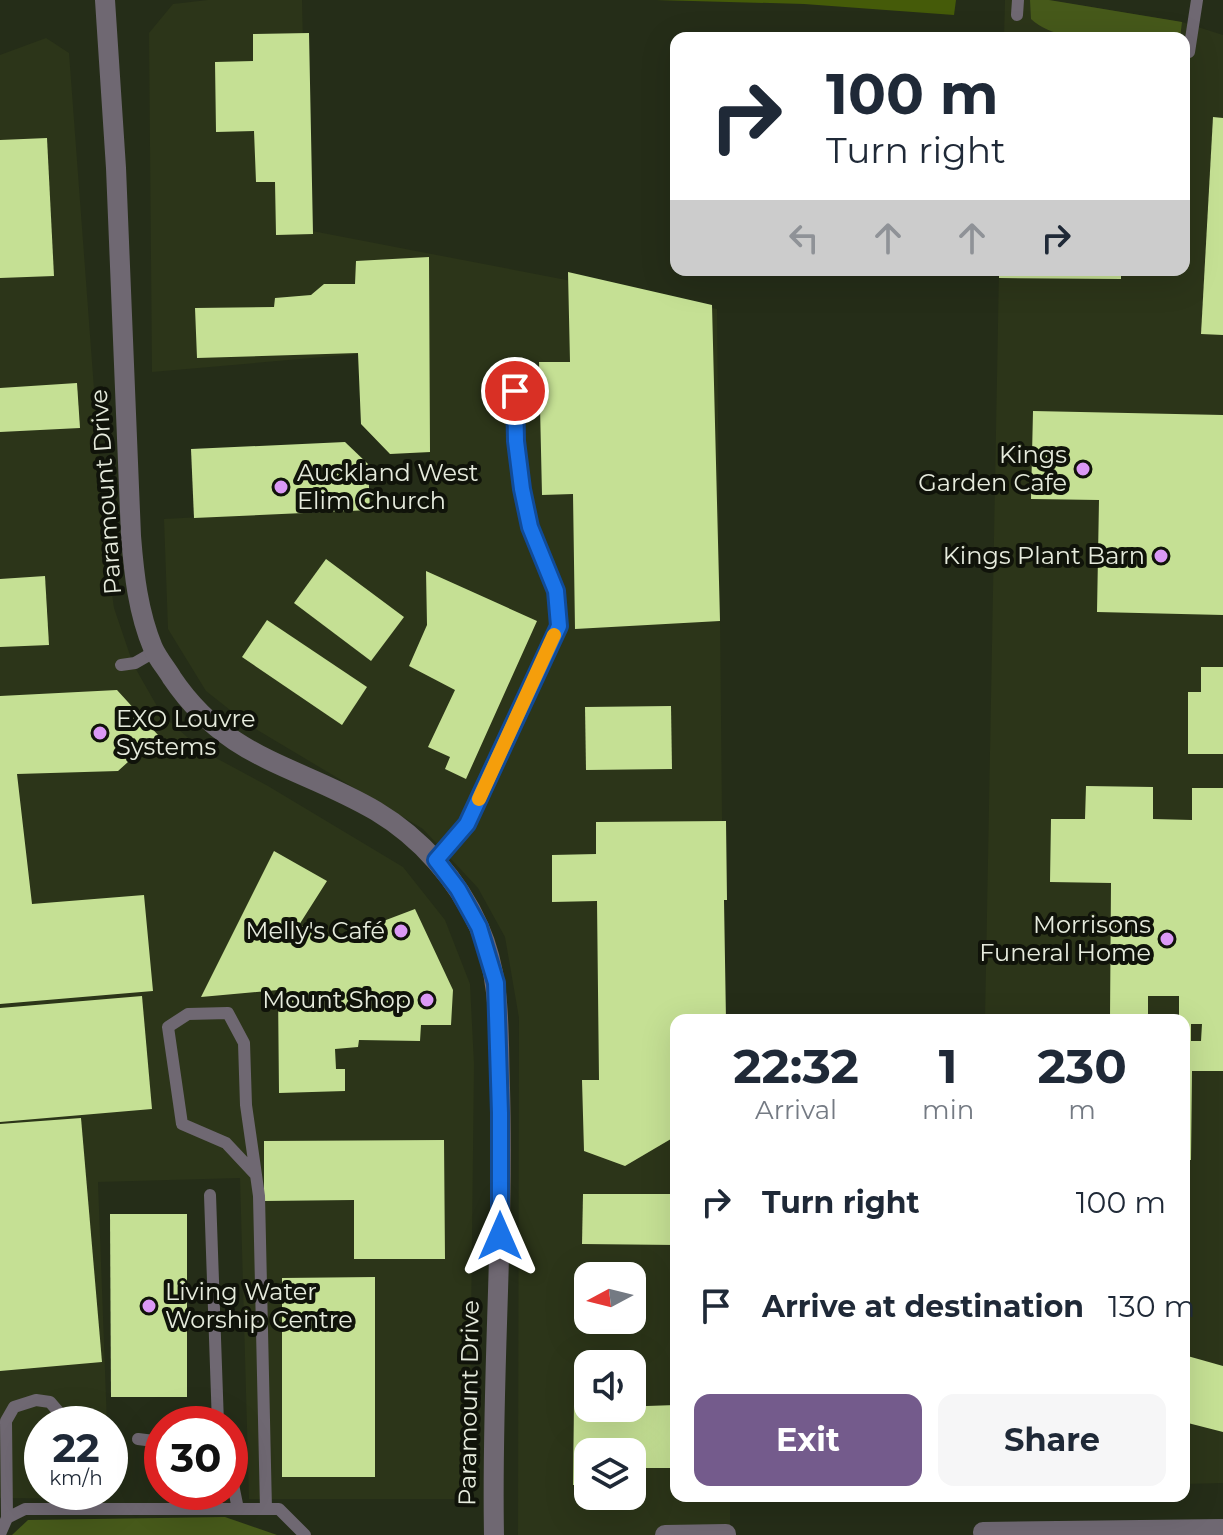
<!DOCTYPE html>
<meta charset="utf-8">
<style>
:root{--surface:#fff;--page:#f6f6f7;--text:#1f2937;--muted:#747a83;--accent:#745b8c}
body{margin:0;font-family:Montserrat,sans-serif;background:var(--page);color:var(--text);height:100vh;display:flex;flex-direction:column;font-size:30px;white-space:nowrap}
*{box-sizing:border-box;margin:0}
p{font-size:26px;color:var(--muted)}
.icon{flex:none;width:44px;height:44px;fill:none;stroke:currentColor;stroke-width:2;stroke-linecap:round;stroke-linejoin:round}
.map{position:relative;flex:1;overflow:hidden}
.details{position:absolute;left:670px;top:1014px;width:520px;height:488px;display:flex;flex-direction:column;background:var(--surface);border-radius:16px;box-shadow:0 8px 32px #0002}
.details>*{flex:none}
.guide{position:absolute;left:670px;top:32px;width:520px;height:244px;border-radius:16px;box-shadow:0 8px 32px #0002;background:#fff;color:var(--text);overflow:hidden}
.needle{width:52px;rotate:263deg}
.fabs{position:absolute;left:574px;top:1262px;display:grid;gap:16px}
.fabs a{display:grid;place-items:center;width:72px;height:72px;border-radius:16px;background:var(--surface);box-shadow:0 8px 32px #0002;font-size:40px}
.speed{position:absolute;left:24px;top:1406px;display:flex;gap:16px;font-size:40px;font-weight:700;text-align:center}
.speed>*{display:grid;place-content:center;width:104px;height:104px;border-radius:50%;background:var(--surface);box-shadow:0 8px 32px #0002;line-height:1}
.speed small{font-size:20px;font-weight:400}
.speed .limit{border:12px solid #d22;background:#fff;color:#111}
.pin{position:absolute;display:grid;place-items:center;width:68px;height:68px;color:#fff;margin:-34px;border:4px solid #fff;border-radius:50%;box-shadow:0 2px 8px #0007}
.me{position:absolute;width:88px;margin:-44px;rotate:0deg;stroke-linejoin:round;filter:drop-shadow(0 0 6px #0008)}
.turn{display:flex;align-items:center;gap:28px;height:168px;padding:0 24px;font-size:36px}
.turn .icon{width:104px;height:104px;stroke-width:2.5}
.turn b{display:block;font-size:56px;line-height:68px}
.lanes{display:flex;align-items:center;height:76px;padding:0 24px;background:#0003;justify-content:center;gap:40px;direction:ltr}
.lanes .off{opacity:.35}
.eta{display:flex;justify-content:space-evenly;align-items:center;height:136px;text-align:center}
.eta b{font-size:48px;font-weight:700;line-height:56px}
.primary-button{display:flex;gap:16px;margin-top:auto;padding:16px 24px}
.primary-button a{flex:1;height:92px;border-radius:16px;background:var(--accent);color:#fff;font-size:32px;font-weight:700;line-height:92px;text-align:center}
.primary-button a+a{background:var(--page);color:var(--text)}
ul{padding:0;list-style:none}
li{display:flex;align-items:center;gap:24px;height:104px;padding:0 24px}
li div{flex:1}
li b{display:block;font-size:30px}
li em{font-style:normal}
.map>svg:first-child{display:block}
.built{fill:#2c3519;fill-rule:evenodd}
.green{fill:#46591a}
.forest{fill:#455b09}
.building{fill:#c5e094;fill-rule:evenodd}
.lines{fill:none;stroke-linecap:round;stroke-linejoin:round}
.service{stroke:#6f6872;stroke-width:12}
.minor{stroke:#6f6872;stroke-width:20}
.route-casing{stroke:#114b97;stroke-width:20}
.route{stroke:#1a73e8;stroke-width:14}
.slow{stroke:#f59e0b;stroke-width:14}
.poi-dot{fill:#db99f5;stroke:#10130a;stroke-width:3}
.labels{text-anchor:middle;stroke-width:8;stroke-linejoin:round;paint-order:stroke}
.poi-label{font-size:24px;fill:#e6ebdd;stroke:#10130a;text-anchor:end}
.street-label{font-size:24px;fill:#e6ebdd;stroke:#10130a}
</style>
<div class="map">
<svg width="1223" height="1535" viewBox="0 0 1223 1535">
<rect width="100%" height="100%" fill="#252d18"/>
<g class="built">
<path d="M 208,0 L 302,0 L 307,230 L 717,309 L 724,1020 L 676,1020 L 676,1496 L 730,1496 L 730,1535 L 518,1535 L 519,1018 L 505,937 L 478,888 L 423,829 L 249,725 L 206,691 L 168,629 L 164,519 L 428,505 L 430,453 L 390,454 L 361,424 L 358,354 L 152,372 L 149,33 L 173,4 ZM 588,1276 L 632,1276 L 632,1320 L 588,1320 ZM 588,1364 L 632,1364 L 632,1408 L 588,1408 ZM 588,1452 L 632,1452 L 632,1496 L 588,1496 Z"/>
<polygon points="1005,0 1049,0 1182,22 1223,35 1223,1483 1184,1484 1184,1020 985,1020 999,270 1184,270 1184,38 1004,38"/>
<polygon points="46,38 69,53 106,550 114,608 133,664 162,715 203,751 268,786 403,867 445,920 470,984 474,1064 469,1499 249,1499 240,1178 98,1182 107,1424 42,1424 42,1492 109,1492 109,1499 0,1498 0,55"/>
</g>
<g class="green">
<path d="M 1030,0 L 1049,0 L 1182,22 L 1180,38 C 1140,38 1061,48 1031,19 Z"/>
<polygon points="225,1517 277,1535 12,1535 28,1520"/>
</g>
<polygon class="forest" points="656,0 956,0 954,15 804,4"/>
<g class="building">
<polygon points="309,33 313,234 276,235 275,182 256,182 254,131 216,132 215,62 253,61 253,34"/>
<polygon points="1213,117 1223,118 1223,335 1201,334"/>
<polygon points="47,138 54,276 0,278 0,140"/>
<polygon points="429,257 430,452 390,454 361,424 358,353 197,358 195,308 274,307 275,298 311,295 324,284 355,284 356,261"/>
<polygon points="999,270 1121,270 1121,279 999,278"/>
<polygon points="568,272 712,305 720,621 575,629 573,494 542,495 539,362 570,362"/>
<polygon points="77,383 80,428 0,432 0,388"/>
<polygon points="1033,411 1223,415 1223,615 1097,612 1099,500 1031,499"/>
<polygon points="345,442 368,464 370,510 194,518 191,449"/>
<polygon points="326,559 404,617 371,661 294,603"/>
<polygon points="426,571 537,621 466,779 445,769 450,757 428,747 455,690 409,666 427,625"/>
<polygon points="45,576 49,645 0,647 0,579"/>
<polygon points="267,620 367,687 342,725 242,657"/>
<polygon points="1201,667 1223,667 1223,754 1188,754 1188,692 1201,692"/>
<polygon points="117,690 158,735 118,771 17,774 32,904 144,895 153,991 0,1004 0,696"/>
<polygon points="671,706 672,769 586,770 585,707"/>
<path d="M 1086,786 L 1153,787 L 1153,819 L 1192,820 L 1192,788 L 1223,788 L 1223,1071 L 1192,1071 L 1191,1160 L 1184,1160 L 1184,1020 L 1179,1020 L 1179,996 L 1148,996 L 1148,1020 L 1110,1020 L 1111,883 L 1050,882 L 1051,819 L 1085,819 ZM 1191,1024 L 1202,1024 L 1201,1041 L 1191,1041 Z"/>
<polygon points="726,821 727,900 724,900 726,1020 676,1020 676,1136 625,1166 584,1151 582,1080 599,1080 597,901 552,902 552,855 596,854 596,822"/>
<polygon points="274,851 327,881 299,925 336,939 415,909 453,990 451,1025 421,1025 420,1041 359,1040 358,1047 335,1049 336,1069 345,1069 345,1091 279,1093 278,990 201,997"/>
<polygon points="142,996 152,1109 0,1122 0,1008"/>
<polygon points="81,1118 102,1362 0,1371 0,1124"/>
<polygon points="444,1140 445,1259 354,1259 354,1200 264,1201 264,1141"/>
<polygon points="583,1194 676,1194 676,1245 582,1244"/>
<polygon points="110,1214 187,1214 187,1397 111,1397"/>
<polygon points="375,1277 375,1477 282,1477 282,1278"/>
<polygon points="1184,1355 1223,1366 1223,1432 1184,1422"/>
<polygon points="574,1404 588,1405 588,1408 676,1405 676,1468 640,1468 640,1486 632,1486 632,1452 588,1452 588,1485 573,1485"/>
</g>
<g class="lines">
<g class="service">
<polyline points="1017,15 1018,0"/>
<polyline points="1189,52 1197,0"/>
<polyline points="121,665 135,663 154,652"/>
<polyline points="436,860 467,824 559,626 556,591 530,527 522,489 516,441 515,391"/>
<polyline points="255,1174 226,1143 182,1124 168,1027 188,1014 228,1013 244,1043 246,1105 259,1196 266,1509"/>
<polyline points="210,1195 218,1424"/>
<polyline points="138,1439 162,1442"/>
<polyline points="230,1470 238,1509"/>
<polyline points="68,1509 68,1492"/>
<polyline points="7,1518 6,1421 14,1407 36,1400 50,1402 62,1416 63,1424"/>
<polyline points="0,1534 7,1518 25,1509 279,1509 305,1535"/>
</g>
<g class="minor">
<path d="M 105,0 L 116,168 L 131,536 C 134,574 138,612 153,648 C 158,659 166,668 172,678 C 228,761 298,765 376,811 C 421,838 458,880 479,927 C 502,978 498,1034 500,1088 C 504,1237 491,1386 494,1535"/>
<polyline points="983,1532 1223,1529"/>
<polyline points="665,1535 726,1534"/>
</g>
</g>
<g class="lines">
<defs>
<polyline id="route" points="500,1236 500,1113 496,983 479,927 458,889 436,860 467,824 559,626 556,591 530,527 522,489 516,441 515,391"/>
</defs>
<use href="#route" class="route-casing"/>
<use href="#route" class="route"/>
<polyline class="slow" points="479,799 554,635"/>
</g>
<g class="poi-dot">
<circle cx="1083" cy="469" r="8"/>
<circle cx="281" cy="487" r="8"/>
<circle cx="1161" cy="556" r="8"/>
<circle cx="100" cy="733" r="8"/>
<circle cx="401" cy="931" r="8"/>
<circle cx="1167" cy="939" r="8"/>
<circle cx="427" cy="1000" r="8"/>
<circle cx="149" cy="1306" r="8"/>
</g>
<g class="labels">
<g class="poi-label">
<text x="1067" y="463">Kings<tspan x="1067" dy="28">Garden Cafe</tspan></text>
<text x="297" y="481" text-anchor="start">Auckland West<tspan x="297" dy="28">Elim Church</tspan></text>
<text x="1145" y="564">Kings Plant Barn</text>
<text x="116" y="727" text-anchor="start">EXO Louvre<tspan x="116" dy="28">Systems</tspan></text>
<text x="1151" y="933">Morrisons<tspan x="1151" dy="28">Funeral Home</tspan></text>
<text x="385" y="939">Melly's Café</text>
<text x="411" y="1008">Mount Shop</text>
<text x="165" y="1300" text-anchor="start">Living Water<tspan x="165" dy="28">Worship Centre</tspan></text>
</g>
<g class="street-label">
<text transform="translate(106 492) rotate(-94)" y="8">Paramount Drive</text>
<text transform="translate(469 1403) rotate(-89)" y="8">Paramount Drive</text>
</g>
</g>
</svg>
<div class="fabs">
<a><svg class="needle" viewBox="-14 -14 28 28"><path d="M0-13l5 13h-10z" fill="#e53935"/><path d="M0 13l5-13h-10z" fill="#747a83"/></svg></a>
<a><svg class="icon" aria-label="sound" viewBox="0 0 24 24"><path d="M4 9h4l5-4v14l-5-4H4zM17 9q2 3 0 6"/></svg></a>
<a><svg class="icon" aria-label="layers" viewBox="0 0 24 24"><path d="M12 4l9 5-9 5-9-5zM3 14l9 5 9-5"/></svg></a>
</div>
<div class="speed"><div>22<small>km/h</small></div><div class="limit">30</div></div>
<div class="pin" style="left:515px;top:391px;background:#d93025"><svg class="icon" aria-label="arrive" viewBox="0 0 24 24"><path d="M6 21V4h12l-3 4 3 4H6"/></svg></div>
<svg class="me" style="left:500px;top:1236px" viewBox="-20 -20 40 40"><path d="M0-17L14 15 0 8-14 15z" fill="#1a73e8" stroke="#fff" stroke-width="4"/></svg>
<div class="guide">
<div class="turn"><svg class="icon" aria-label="right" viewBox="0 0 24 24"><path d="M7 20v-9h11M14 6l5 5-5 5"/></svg><div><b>100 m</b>Turn right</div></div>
<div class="lanes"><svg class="icon off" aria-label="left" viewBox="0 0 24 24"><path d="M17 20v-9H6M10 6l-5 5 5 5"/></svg><svg class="icon off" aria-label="ahead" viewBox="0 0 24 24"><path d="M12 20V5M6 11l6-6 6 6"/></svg><svg class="icon off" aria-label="ahead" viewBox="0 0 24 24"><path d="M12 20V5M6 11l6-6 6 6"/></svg><svg class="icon" aria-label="right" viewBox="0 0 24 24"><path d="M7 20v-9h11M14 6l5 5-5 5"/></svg></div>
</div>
<section class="details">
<div class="eta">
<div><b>22:32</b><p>Arrival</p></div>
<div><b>1</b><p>min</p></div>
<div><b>230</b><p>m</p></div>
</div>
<ul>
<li><svg class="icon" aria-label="right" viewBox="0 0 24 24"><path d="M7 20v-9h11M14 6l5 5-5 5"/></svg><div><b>Turn right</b></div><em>100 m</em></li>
<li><svg class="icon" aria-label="arrive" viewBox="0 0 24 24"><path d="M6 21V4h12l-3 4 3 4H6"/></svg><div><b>Arrive at destination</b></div><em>130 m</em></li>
</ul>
<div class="primary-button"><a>Exit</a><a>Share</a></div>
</section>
</div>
